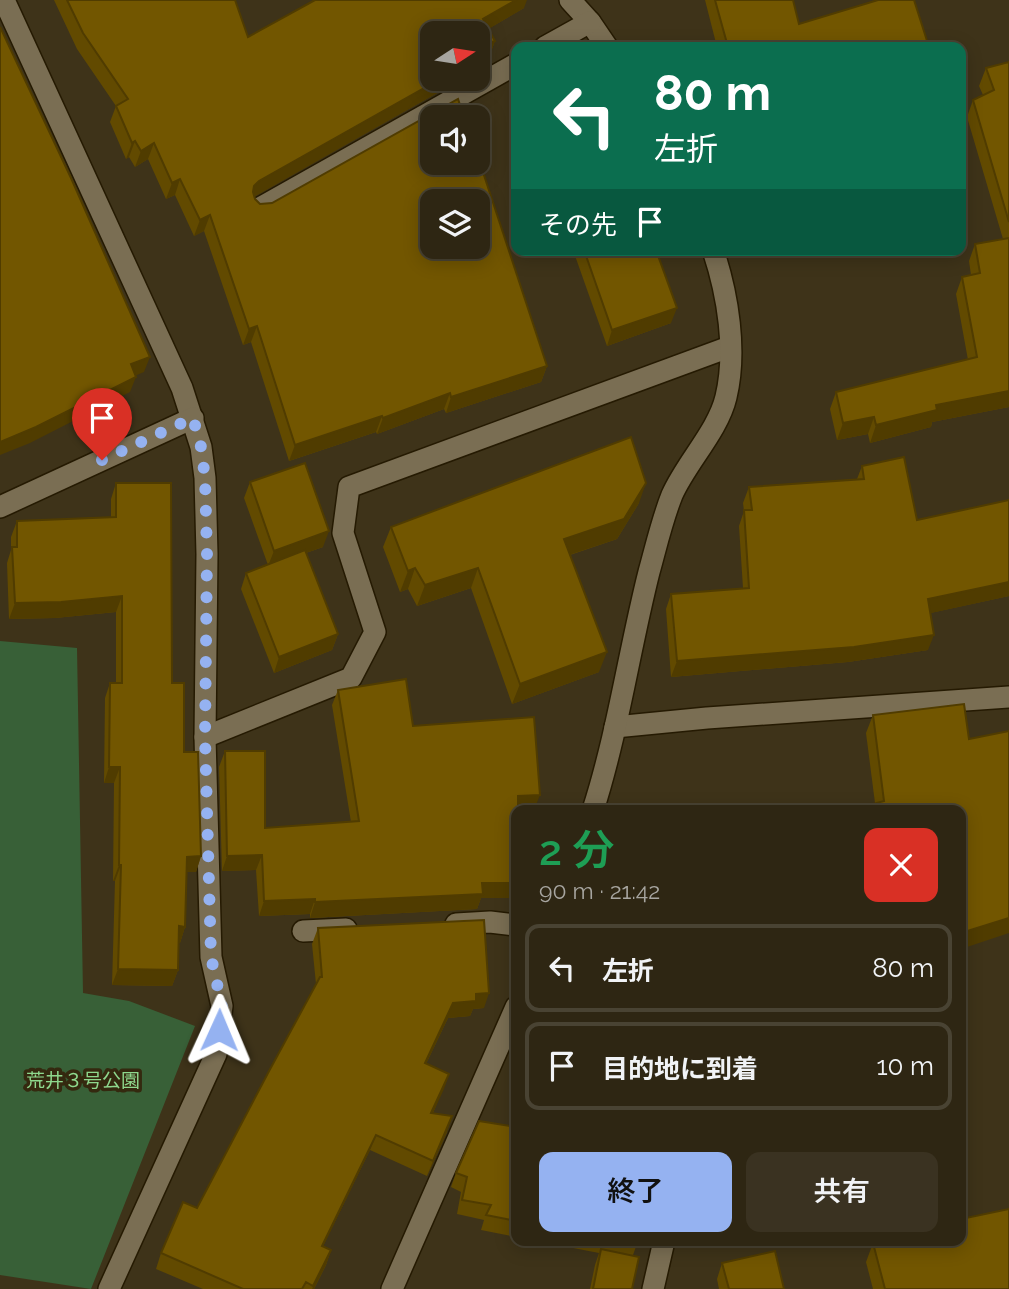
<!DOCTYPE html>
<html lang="ja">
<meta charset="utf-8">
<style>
:root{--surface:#2e2613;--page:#3a3221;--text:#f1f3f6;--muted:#a7a5a0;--line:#494333;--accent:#95b2f1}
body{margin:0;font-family:Raleway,"Noto Sans JP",sans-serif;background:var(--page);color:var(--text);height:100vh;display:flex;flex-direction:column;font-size:26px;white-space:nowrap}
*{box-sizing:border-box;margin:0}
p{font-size:23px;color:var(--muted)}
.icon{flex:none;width:38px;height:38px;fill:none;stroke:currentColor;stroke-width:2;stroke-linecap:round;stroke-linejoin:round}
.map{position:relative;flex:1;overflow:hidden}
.drawer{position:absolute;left:511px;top:805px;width:455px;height:441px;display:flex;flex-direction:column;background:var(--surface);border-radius:14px;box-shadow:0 4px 18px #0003,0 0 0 2px var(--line)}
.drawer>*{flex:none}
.guide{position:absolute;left:511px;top:42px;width:455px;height:214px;border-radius:14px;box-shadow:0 4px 18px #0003,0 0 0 2px var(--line);background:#0b6e4f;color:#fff;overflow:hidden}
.needle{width:46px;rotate:78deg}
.controls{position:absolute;left:420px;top:21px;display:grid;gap:14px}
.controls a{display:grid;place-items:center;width:70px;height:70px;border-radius:14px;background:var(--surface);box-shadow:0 4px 18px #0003,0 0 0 2px var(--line);font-size:35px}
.pin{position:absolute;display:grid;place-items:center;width:60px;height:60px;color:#fff;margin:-72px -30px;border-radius:50% 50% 50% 0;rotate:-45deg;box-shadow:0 0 7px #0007}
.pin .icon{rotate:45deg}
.me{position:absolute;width:77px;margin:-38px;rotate:1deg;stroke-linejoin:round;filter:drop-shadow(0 0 5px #0008)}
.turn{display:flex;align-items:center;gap:24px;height:147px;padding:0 28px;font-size:32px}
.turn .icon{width:91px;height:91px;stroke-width:2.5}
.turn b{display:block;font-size:49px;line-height:60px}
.then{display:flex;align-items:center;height:66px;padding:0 28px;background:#0003;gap:14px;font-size:26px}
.round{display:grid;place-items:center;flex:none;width:74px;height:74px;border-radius:14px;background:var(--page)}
.overview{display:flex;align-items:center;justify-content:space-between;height:119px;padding:0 28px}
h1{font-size:42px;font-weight:600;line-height:52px;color:#1e9e55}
.action{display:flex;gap:14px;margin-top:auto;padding:14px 28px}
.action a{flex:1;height:80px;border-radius:14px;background:var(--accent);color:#111;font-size:28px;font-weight:600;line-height:80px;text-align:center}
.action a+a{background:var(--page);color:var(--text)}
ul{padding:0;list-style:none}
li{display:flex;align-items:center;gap:21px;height:88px;margin:0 14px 10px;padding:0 14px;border:4px solid var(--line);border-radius:14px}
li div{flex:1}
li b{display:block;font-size:26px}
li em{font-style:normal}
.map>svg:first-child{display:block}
.green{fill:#386037}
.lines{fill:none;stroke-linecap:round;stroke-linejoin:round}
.minor-casing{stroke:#251a02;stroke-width:24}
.minor{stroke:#7a6e53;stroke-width:21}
.wall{fill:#624a00}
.shaded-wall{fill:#503c00}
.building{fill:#725600;stroke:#503c00;stroke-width:2;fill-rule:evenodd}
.route{stroke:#95b2f1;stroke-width:12;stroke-dasharray:0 21.6}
.labels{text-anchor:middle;stroke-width:7;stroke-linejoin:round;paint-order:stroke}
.park-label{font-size:19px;fill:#8ed88d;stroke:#34290f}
</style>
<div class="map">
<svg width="1009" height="1289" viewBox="0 0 1009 1289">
<rect width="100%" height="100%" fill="#3e3319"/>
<polygon class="green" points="0,641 77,648 83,993 129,1001 195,1026 91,1289 0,1275"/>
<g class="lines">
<defs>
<g id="minor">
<polyline points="4,0 182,388 201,447 205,478 207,554 205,737 211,957 222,1006 216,1054 109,1289"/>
<polyline points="570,0 590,22 607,47"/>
<polyline points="545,47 590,22"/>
<polyline points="260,208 516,64"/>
<polyline points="0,507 193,418"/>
<polyline points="615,727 707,718 1009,697"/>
<polyline points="205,737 351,678 375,632 343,533 349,487 729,347"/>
<path d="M 593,810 C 618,732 629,651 649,572 C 656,547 662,520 672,495 C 686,463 718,431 726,397 C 737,351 728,295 713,250"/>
<polyline points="456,924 490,922 516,925"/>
<polyline points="303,931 346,929"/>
<polyline points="392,1289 516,1007"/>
<polyline points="653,1289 664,1241"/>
</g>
</defs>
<use href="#minor" class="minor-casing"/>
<use href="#minor" class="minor"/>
</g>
<g class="wall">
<polygon points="54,0 235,0 248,37 524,8 488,29 495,41 489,57 478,61 478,33 432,33 444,89 254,196 255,199 260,204 547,366 541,382 446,413 444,409 377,434 376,432 289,461 251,342 243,345 204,231 194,236 175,195 166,199 148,159 135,167 129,157 126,159 110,122 116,106 77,49"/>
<polygon points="705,0 793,0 799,24 929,47 717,47"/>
<polygon points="1009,62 1009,407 932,422 931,427 870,443 868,434 837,440 830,409 836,392 968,360 956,294 962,277 971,275 969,261 975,244 1003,239 967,117 973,100 983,95 979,86 986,68"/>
<polygon points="573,250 656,250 671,323 607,346"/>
<polygon points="862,466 917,520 1009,500 1009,596 930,613 928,650 848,662 671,677 666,609 671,594 743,588 739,526 744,511 743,503 749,487 857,479"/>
<polygon points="250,482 323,547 306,553 338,634 332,650 274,673 241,589 246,573 268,565 244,498"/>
<polygon points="116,483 172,683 201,856 196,872 186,872 185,927 180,943 178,942 178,970 172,986 112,985 115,881 113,881 114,783 104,783 105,698 110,683 116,683 116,612 55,618 9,619 7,563 11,550 11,537 17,521 111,517 111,499"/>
<polygon points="639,503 617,539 570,555 599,672 512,704 471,588 417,606 408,589 400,592 383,547 391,527"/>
<polygon points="338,690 413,726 516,810 516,887 512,898 481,898 477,909 310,918 310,914 259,916 256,870 222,871 219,767 225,751 265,828 351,822 332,705"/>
<polygon points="873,715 961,949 875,803 866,733"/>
<polygon points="318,928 484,1008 473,1009 470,1016 448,1018 426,1064 449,1074 433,1113 447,1132 427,1176 370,1150 323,1246 331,1250 326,1265 314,1289 203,1289 156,1269 161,1253 197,1208 316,984 312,944"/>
<polygon points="516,1127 516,1237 481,1230 484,1220 457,1214 461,1192 451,1187 456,1173"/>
<polygon points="537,1241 638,1241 633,1255 632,1289 590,1289 595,1265 599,1253"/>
<polygon points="873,1243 1009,1289 873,1289 866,1262"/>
<polygon points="722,1263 784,1289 719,1289 717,1279"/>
</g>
<g class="shaded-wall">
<polygon points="516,0 527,0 524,8 478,35 483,19"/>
<polygon points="495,41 489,57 478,61 478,47"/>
<polygon points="440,79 448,79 444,89 254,197 248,202 254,186 259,181"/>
<polygon points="135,141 129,157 126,159 132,143"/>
<polygon points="154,143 148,159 135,167 141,151"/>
<polygon points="180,179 175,195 166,199 172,183"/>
<polygon points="210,215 204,231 194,236 200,220"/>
<polygon points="677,308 671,323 607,346 612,330"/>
<polygon points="257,326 251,342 243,345 249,329"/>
<polygon points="150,357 144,372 125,380 131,364"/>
<polygon points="547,366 541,382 446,413 451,397"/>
<polygon points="136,377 130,392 30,443 0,455 0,442"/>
<polygon points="1009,391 1009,407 932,422 931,427 870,443 876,425 936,405"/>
<polygon points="450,393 444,409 377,434 383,418"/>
<polygon points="382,416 376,432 289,461 295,445"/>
<polygon points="874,417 868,434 837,440 843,423"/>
<polygon points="646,483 639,503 617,539 557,559 564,539"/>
<polygon points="329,531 323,547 268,566 274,551"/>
<polygon points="415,568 408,589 400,592 408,571"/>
<polygon points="478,568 471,588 417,606 425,585"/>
<polygon points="1009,582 1009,596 922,615 928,599"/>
<polygon points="122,596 116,612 55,618 9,619 15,603"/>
<polygon points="338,634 332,650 274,673 279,657"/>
<polygon points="934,635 928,650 848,662 671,677 677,661"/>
<polygon points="607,652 599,672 512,704 520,684"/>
<polygon points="109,767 120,767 114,783 104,783"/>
<polygon points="540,795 534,810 516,810 518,796"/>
<polygon points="262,855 256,870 222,871 227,856"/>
<polygon points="201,856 196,872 181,872 187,857"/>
<polygon points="119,865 121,865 115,881 113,881"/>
<polygon points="482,883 516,883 516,887 512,898 481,898 477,909 310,918 315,902"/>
<polygon points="315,899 310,914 259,916 264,901"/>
<polygon points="1009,918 1009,933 961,949 961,933"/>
<polygon points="179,926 185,927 180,943 173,942"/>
<polygon points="118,969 178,970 172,986 112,985"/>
<polygon points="489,993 484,1008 473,1009 470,1016 448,1018 419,1078 425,1063 453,1003 476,994"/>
<polygon points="449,1074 444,1089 426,1128 431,1113"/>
<polygon points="452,1116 447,1132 427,1176 433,1161"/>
<polygon points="376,1135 370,1150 316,1261 322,1246"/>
<polygon points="331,1250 326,1265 314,1289 312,1289"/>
</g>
<g class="building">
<path d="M 67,0 L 235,0 L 248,37 L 315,0 L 516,0 L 483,19 L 495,41 L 478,47 L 478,33 L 432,33 L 432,79 L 440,79 L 259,181 L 254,186 L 253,192 L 255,199 L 260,204 L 272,203 L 458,99 L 464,117 L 432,117 L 432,163 L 478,163 L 478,157 L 547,366 L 451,397 L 450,393 L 383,418 L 382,416 L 295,445 L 257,326 L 249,329 L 210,215 L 200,220 L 180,179 L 172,183 L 154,143 L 141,151 L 135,141 L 132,143 L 116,106 L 128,99 L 83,33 ZM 432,201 L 478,201 L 478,247 L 432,247 Z"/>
<polygon points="715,0 793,0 799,24 878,0 914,0 929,47 728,47"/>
<polygon points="0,27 71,178 150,357 131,364 136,377 36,427 0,442"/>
<polygon points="1009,62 1009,222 973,100 994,90 986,68"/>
<polygon points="1009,238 1009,391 936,405 937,410 876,425 874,417 843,423 836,392 977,357 962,277 980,273 975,244"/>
<polygon points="584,250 656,250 677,308 612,330"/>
<polygon points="631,437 646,483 624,519 564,539 607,652 520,684 478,568 425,585 415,568 408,571 391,527"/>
<polygon points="904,457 917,520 1009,500 1009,582 928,599 934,635 854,647 677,661 671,594 749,588 744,510 752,510 749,487 864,479 862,466"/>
<polygon points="305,463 329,531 274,551 250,482"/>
<polygon points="116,483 171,483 172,683 184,683 184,752 198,752 201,856 187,857 185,927 179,926 178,970 118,969 121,865 119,865 120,767 109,767 110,683 122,683 122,596 61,602 15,603 12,547 17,547 17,521 116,517"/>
<polygon points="305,550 338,634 279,657 246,573"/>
<polygon points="406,679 413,726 534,717 540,795 518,796 518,810 516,810 516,883 482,883 483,894 315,902 315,899 264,901 262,855 227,856 225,751 265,751 265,828 359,821 338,690"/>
<polygon points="964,704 969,739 1009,731 1009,918 961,933 961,810 855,809 884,801 873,715"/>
<polygon points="484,920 489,993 476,994 476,1001 453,1003 425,1063 449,1074 431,1113 452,1116 433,1161 376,1135 322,1246 331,1250 313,1286 306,1282 302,1289 243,1289 161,1253 183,1202 197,1208 268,1073 320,977 322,977 318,928"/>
<polygon points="479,1121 516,1127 516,1221 486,1215 491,1205 462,1200 467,1177 456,1173"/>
<polygon points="1009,1209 1009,1289 885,1289 873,1243 882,1241 961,1241 961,1219"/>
<polygon points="618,1241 638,1241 637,1244"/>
<polygon points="601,1249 639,1257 632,1289 593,1289"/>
<polygon points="775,1251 784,1289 729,1289 722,1263"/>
</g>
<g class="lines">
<polyline class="route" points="102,460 193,418 201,447 205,478 207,554 205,737 211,957 222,1006 219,1030"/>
</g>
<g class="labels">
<g class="park-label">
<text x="83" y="1087">荒井３号公園</text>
</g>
</g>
</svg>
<div class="controls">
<a><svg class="needle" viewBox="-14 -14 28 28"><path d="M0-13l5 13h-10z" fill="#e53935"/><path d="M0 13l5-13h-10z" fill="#a7a5a0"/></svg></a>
<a><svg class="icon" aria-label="sound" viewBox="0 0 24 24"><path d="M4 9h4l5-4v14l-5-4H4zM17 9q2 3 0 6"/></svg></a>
<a><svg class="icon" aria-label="layers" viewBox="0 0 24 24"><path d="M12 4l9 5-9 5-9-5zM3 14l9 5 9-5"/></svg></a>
</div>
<div class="pin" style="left:102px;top:460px;background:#d93025"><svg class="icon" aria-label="arrive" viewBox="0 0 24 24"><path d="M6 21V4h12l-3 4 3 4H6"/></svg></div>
<svg class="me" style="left:219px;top:1030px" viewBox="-20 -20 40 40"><path d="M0-17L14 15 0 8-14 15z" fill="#95b2f1" stroke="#fff" stroke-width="4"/></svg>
<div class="guide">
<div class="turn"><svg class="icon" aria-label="left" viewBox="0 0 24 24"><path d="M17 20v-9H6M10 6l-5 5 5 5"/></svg><div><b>80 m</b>左折</div></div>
<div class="then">その先<svg class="icon" aria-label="arrive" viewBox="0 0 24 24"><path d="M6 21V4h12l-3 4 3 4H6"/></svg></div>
</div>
<section class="drawer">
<div class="overview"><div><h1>2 分</h1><p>90 m · 21:42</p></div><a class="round" style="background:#d93025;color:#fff"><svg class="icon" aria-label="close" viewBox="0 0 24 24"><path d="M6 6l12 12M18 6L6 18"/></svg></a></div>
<ul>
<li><svg class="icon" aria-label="left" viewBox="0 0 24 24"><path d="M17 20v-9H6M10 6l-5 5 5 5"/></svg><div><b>左折</b></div><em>80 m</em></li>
<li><svg class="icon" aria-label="arrive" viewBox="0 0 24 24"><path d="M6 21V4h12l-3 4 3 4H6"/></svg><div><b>目的地に到着</b></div><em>10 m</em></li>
</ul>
<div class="action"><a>終了</a><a>共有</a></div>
</section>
</div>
